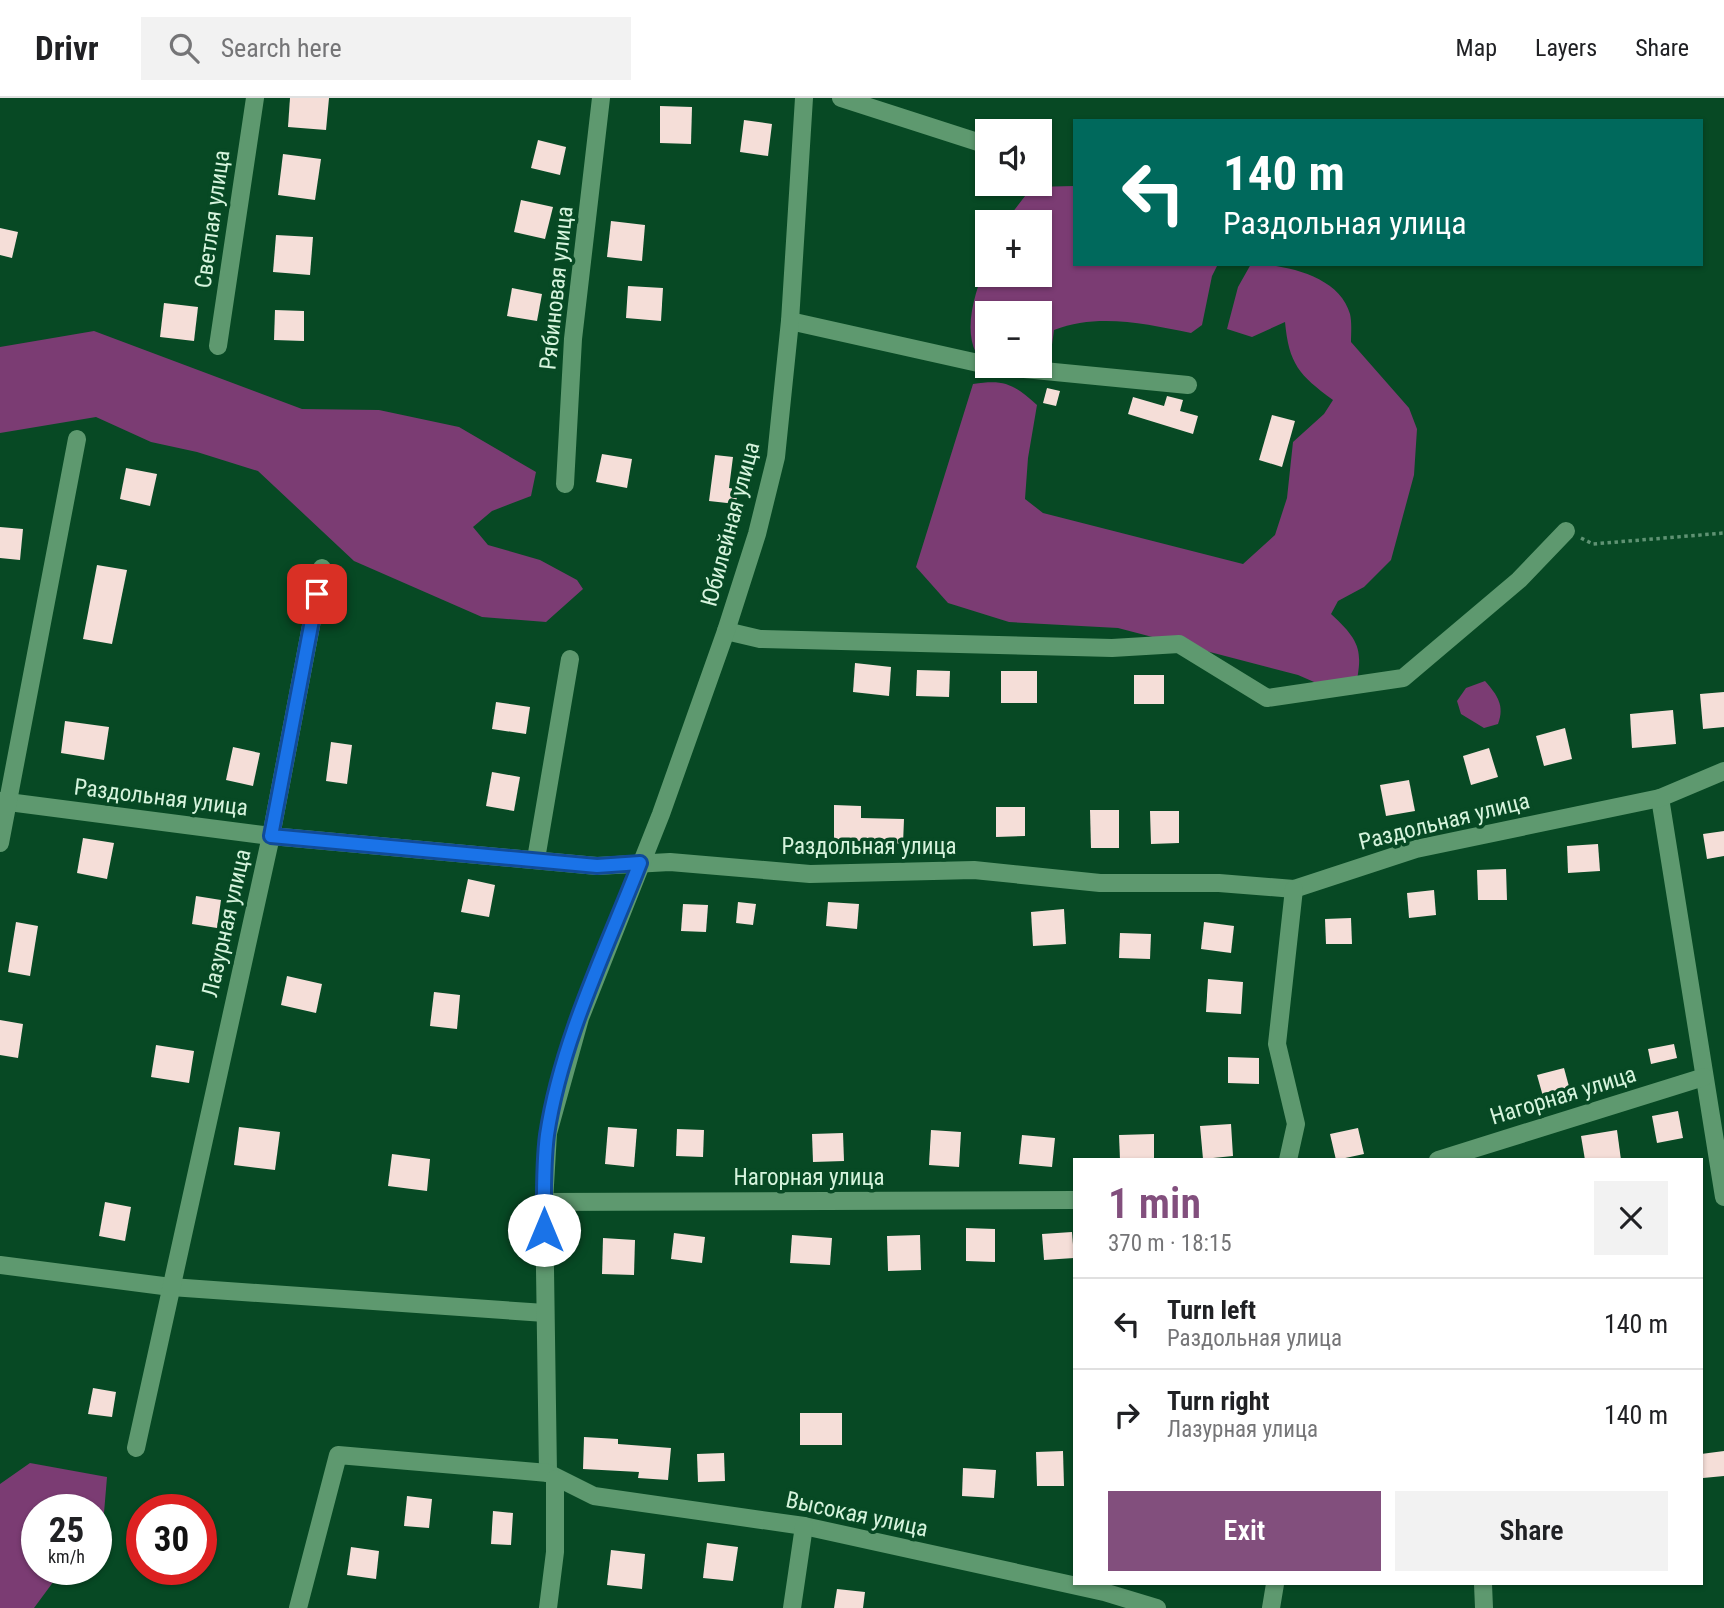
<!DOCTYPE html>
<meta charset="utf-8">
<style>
:root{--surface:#fff;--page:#f2f2f2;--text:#202124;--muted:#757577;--line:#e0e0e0;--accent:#824f7d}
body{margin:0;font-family:"Roboto Condensed",sans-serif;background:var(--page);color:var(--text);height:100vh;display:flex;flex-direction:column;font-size:26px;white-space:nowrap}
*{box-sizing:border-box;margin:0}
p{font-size:23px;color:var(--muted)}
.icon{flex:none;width:38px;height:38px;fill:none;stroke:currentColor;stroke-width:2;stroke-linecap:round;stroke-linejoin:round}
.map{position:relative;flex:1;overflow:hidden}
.drawer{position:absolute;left:1073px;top:1060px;width:630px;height:427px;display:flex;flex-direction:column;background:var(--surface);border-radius:0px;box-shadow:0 2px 5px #0004}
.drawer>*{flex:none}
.guide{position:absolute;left:1073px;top:21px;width:630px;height:147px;border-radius:0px;box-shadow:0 2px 5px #0004;background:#00695c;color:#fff;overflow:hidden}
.tools{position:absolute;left:975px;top:21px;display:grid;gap:14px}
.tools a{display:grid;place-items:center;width:77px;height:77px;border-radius:0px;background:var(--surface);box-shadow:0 2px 5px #0004;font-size:35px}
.speed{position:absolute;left:21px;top:1396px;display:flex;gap:14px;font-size:35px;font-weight:700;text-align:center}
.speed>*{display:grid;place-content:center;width:91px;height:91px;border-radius:50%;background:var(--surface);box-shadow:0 2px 5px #0004;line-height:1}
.speed small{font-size:18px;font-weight:400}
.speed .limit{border:10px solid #d22;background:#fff;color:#111}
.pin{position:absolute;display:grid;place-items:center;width:60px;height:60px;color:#fff;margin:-30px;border-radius:14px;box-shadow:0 4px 10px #0006}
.me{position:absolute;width:77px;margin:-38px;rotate:0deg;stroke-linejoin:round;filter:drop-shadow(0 0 5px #0008)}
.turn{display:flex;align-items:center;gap:24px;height:147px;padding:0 35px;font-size:32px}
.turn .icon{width:91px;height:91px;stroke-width:2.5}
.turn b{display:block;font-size:49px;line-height:60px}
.round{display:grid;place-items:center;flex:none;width:74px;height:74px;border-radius:0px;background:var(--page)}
.head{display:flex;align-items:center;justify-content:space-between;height:119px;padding:0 35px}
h1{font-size:42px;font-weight:600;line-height:52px;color:var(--accent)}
.action{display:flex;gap:14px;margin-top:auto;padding:14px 35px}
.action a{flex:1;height:80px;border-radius:0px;background:var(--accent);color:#fff;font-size:28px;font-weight:600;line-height:80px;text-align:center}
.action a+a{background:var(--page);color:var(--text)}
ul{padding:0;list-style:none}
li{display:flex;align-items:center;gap:21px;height:91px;padding:0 35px;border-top:2px solid var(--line)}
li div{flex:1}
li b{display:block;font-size:26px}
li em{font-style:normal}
header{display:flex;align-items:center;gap:42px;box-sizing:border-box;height:98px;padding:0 35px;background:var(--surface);border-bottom:2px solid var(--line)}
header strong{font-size:33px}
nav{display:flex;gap:38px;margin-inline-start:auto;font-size:24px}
.search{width:490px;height:63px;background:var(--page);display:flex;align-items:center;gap:18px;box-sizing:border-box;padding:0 24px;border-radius:0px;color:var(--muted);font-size:26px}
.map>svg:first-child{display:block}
.green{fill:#7b3c73}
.building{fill:#f5ded8}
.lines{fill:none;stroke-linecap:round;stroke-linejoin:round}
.path{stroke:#5f9273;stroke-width:3.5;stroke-dasharray:3.5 3.5;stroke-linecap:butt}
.minor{stroke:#5e996f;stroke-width:18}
.route-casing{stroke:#114b97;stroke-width:18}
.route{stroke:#1a73e8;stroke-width:12}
.labels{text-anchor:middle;stroke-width:7;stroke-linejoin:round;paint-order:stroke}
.street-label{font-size:23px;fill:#d6f4dd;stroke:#074924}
</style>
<header>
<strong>Drivr</strong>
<div class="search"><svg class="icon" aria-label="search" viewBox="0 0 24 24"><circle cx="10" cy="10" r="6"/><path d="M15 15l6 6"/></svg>Search here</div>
<nav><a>Map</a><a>Layers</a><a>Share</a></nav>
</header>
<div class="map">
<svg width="1724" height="1510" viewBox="0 0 1724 1510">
<rect width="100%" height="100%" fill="#074924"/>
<g class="green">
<path d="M 1074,88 L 1074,166 L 1218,166 L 1212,178 L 1202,227 L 1191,235 C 1145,226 1099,215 1054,232 L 1051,254 L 1040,257 L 1040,215 L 987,215 L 987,258 L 976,255 C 963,229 976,191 987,165 L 987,177 L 1040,177 L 1040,124 L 1005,124 L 1032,89 Z"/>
<path d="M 1251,166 C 1285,166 1340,178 1350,216 C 1352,224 1351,236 1351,244 L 1409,310 L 1417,331 L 1414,377 L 1391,462 L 1364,489 L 1338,503 L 1331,516 C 1363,545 1363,555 1354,596 L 1344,597 L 1298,577 L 1118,530 L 1009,524 L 948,505 L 916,469 L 973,286 C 1005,281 1013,286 1037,307 L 1028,360 L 1025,401 L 1043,415 L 1243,466 L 1275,437 L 1287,400 L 1293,344 L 1324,316 L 1333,302 C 1299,277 1289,266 1285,224 L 1252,239 L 1227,231 L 1238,189 Z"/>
<polygon points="94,233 302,311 379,312 459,329 536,374 531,398 492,413 473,429 488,447 540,462 577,482 583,491 546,524 482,519 354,463 258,373 197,354 151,344 96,319 0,335 0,249"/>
<path d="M 1485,583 C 1497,597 1505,607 1498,626 L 1484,630 L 1461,616 L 1457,603 L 1466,590 Z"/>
<polygon points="30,1365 107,1379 104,1415 96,1425 96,1412 37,1412 37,1472 62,1472 34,1510 0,1510 0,1386"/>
</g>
<g class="building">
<polygon points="290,0 329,0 326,32 288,29"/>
<polygon points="660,8 692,9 691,46 660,45"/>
<polygon points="744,22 772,26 768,58 740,54"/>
<polygon points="538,42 566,49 560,77 531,70"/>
<polygon points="283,56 321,61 315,102 278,97"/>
<polygon points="521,102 553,109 545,141 514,134"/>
<polygon points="611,123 645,127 642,163 607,159"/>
<polygon points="0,130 18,134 12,160 0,157"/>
<polygon points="276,137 313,139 310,177 273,174"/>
<polygon points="628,188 663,190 661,223 626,220"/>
<polygon points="512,190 542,196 537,223 507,218"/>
<polygon points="164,205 198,209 194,243 160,239"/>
<polygon points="275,212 304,213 304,243 274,242"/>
<polygon points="1047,290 1060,293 1056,308 1043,305"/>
<polygon points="1167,298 1183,302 1180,313 1198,318 1193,336 1128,316 1133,299 1164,308"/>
<polygon points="1272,317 1295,323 1282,369 1259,362"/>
<polygon points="602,356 632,361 627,390 596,384"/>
<polygon points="715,357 733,359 729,390 738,391 736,406 709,403"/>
<polygon points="126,370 157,376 150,408 120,401"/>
<polygon points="0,429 23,431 20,462 0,460"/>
<polygon points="97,467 127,472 112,546 83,541"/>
<polygon points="855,565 891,569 889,598 853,594"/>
<polygon points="917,572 950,573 949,599 916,598"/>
<rect x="1001" y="573" width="36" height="32"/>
<rect x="1134" y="577" width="30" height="29"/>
<polygon points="1724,594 1724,629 1703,631 1700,596"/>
<polygon points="496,604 530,609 526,636 492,631"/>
<polygon points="1673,612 1676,646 1632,650 1630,616"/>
<polygon points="65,623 109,629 104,662 61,655"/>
<polygon points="1565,630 1572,661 1544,668 1536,638"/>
<polygon points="331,644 352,647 347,686 326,683"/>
<polygon points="233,649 260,655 253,688 226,682"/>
<polygon points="1489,650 1498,679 1471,687 1463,658"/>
<polygon points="492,674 520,679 514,713 486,708"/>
<polygon points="1409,682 1415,713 1386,718 1380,687"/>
<polygon points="834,707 861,708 861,720 904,721 903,746 834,741"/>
<polygon points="996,709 1025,709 1025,738 996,739"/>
<polygon points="1090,712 1119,712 1119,750 1091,750"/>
<polygon points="1150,713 1179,713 1179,745 1151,746"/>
<polygon points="1724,733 1724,758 1707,761 1703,736"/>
<polygon points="83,740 114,745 107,781 77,775"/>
<polygon points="1598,746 1600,773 1568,775 1567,748"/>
<polygon points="1506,771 1507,802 1478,802 1477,772"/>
<polygon points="468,781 495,787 489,819 461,814"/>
<polygon points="1434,792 1436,817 1409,820 1407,795"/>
<polygon points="196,798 221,802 217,830 192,826"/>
<polygon points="738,804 756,806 753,827 736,825"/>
<polygon points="828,804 859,806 857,831 826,828"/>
<polygon points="683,806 708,807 706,834 681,833"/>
<polygon points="1064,811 1066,846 1033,848 1031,814"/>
<polygon points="1351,820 1352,846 1326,846 1325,821"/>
<polygon points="16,824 38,828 30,878 8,874"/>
<polygon points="1204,824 1234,828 1231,855 1201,851"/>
<polygon points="1120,835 1151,836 1150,861 1119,860"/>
<polygon points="287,878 322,886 316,915 281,907"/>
<polygon points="1208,881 1243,884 1241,916 1206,914"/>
<polygon points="434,894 460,897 457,931 430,928"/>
<polygon points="0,922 23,926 18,960 0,957"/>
<polygon points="1674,946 1677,960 1651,966 1648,951"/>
<polygon points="156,947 194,953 189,985 151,979"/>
<polygon points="1228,959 1259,960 1259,986 1228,985"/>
<polygon points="1564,970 1571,996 1544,1002 1537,977"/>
<polygon points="1678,1013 1683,1040 1657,1045 1652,1018"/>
<polygon points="1231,1026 1233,1058 1203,1061 1200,1028"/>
<polygon points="239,1029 280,1034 275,1072 234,1067"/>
<polygon points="608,1029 637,1031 634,1069 605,1066"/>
<polygon points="1358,1030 1364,1056 1336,1062 1330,1036"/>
<polygon points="677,1031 704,1032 703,1059 676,1058"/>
<polygon points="931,1032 961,1034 959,1069 929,1067"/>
<polygon points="1617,1032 1621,1062 1585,1062 1581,1038"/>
<polygon points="843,1035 844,1063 813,1064 812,1036"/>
<polygon points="1154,1036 1154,1062 1120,1062 1119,1037"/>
<polygon points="1022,1037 1055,1040 1052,1069 1019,1066"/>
<polygon points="392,1056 430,1061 427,1093 388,1088"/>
<polygon points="105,1104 131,1109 125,1143 99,1138"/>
<polygon points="966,1130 995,1131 995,1164 966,1163"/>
<polygon points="1072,1134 1074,1160 1044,1162 1042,1136"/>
<polygon points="674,1135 705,1139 702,1165 671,1161"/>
<polygon points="792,1137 832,1140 830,1167 790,1165"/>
<polygon points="920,1137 921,1172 888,1173 887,1138"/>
<polygon points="603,1140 635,1142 634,1177 602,1176"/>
<polygon points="93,1290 116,1294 112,1319 88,1316"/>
<rect x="800" y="1315" width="42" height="32"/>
<polygon points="584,1339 618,1341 618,1346 671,1350 668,1382 638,1380 639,1374 583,1371"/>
<polygon points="1063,1353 1064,1388 1037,1388 1036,1354"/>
<polygon points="1724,1353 1724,1378 1703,1380 1701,1356"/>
<polygon points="724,1355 725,1383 698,1384 697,1356"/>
<polygon points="963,1370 996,1372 994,1400 962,1398"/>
<polygon points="407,1398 432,1401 429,1430 404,1428"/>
<polygon points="493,1413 513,1415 511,1447 491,1446"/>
<polygon points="707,1445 738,1449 733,1483 703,1480"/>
<polygon points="351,1449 379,1453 376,1481 347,1477"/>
<polygon points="611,1452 645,1456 642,1491 607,1487"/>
<polygon points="837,1491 865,1494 863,1510 834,1510"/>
</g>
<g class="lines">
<polyline class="path" points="1581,440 1593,446 1724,435"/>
<g class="minor">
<polyline points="841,0 987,47"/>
<polyline points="790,223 987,267"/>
<polyline points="218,248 255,0"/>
<polyline points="993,268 1188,287"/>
<polyline points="565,386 573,241 601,0"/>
<polyline points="726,533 760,541 1112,550 1179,546 1267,600 1403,580 1519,482 1566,433"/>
<polyline points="1660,700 1724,1099"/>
<polyline points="0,703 271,738 597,768 670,764 810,776 974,772 1100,785 1219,785 1294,791 1416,751 1660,700 1724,673"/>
<polyline points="0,745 77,341"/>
<polyline points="536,761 570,561"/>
<polyline points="1288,1062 1296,1026 1277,946 1294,791"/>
<polyline points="1438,1062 1704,979"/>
<polyline points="544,1104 1074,1102"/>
<polyline points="0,1167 171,1189 545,1215"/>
<polyline points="136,1350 271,738 322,470"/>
<polyline points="548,1375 544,1104 548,1035 580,920 661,716 726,533 757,436 776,359 790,223 804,0"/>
<polyline points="548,1375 594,1398 804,1428 1104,1494 1157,1510"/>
<polyline points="1483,1486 1484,1510"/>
<polyline points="298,1510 338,1357 548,1375"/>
<polyline points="548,1510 555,1454 555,1381"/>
<polyline points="792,1510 804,1428"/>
<polyline points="1271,1510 1275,1486"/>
</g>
</g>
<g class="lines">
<defs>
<path id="route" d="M 317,496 L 271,738 L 597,768 L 640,765 C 606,852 561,943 547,1037 C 543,1068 544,1100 544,1132"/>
</defs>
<use href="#route" class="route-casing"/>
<use href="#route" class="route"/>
</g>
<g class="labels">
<g class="street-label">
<text transform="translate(212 121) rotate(-82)" y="8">Светлая улица</text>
<text transform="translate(556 190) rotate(-84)" y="8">Рябиновая улица</text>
<text transform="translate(730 426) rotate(-75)" y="8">Юбилейная улица</text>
<text transform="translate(161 699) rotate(7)" y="8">Раздольная улица</text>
<text transform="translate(1444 723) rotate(-14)" y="8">Раздольная улица</text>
<text x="869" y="756">Раздольная улица</text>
<text transform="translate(226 825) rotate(-77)" y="8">Лазурная улица</text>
<text transform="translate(1563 997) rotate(-17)" y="8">Нагорная улица</text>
<text x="809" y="1087">Нагорная улица</text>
<text transform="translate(857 1416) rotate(12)" y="8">Высокая улица</text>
</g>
</g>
</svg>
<div class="tools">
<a><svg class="icon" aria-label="sound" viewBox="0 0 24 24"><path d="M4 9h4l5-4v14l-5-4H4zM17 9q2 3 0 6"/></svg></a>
<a>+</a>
<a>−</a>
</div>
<div class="speed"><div>25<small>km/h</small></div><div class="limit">30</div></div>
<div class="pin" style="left:317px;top:496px;background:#d93025"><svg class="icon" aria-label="arrive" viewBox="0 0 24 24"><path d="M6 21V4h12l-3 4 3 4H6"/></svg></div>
<svg class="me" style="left:544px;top:1132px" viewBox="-20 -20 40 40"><circle r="19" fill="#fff"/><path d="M0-13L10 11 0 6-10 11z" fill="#1a73e8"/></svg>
<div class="guide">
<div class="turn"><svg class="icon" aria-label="left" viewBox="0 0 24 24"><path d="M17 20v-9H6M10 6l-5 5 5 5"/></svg><div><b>140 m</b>Раздольная улица</div></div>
</div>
<section class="drawer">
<div class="head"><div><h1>1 min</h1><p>370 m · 18:15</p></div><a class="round"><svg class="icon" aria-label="close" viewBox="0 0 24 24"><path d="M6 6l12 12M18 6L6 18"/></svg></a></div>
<ul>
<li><svg class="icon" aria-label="left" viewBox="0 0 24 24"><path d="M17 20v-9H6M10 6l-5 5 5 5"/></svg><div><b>Turn left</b><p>Раздольная улица</p></div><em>140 m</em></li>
<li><svg class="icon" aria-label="right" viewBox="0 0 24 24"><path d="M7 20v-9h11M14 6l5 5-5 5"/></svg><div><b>Turn right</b><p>Лазурная улица</p></div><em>140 m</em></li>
</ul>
<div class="action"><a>Exit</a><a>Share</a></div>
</section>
</div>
